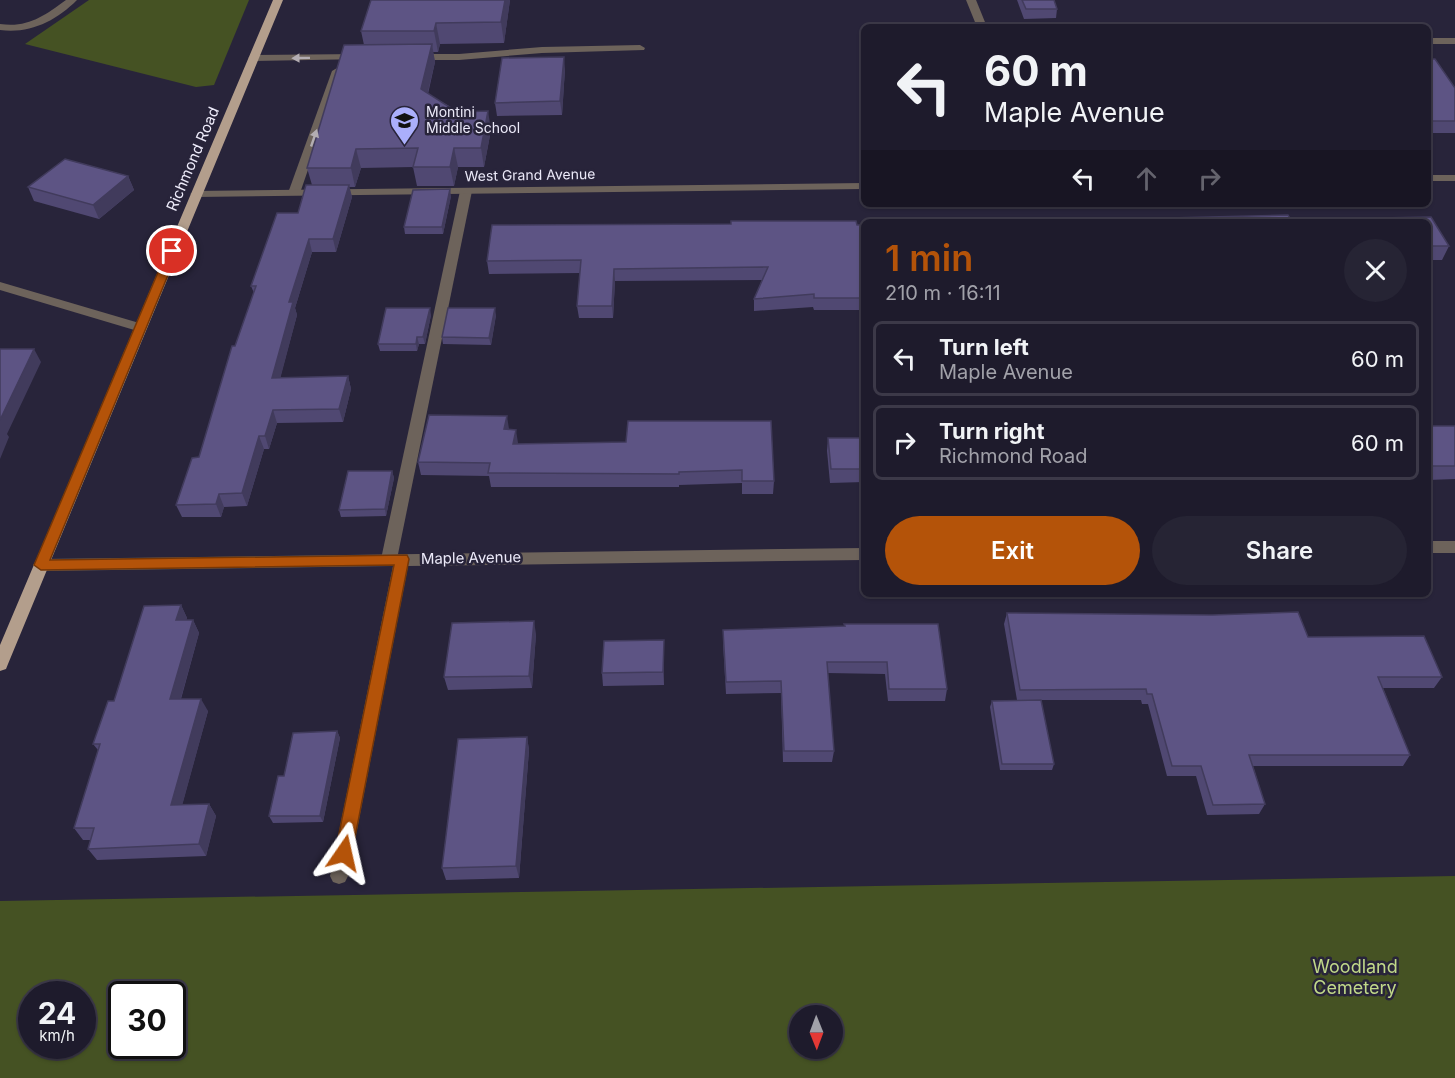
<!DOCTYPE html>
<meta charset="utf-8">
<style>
:root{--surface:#1e1b2c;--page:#262434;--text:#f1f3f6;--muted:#a1a1a9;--line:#3c3948;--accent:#b45309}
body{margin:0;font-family:Inter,sans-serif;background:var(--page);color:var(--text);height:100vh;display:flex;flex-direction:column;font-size:22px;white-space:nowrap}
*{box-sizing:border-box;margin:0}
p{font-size:20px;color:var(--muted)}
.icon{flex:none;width:33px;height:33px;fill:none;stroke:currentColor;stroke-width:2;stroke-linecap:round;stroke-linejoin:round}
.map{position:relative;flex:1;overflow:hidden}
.side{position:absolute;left:861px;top:219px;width:570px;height:378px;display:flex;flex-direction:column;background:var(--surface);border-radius:9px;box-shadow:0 2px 4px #0004,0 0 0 2px var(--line)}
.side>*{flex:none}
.banner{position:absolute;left:861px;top:24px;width:570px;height:183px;border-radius:9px;box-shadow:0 2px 4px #0004,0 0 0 2px var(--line);background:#1e1b2c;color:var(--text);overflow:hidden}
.needle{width:39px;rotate:179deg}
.buttons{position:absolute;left:789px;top:1005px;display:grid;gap:12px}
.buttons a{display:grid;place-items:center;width:54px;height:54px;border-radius:50%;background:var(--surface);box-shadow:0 2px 4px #0004,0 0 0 2px var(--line);font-size:30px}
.speed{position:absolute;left:18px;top:981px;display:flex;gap:12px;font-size:30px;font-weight:700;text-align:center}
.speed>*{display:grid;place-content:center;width:78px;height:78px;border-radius:50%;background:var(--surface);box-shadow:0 2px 4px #0004,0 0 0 2px var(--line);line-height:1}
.speed small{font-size:15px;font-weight:400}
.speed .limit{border:3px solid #111;border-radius:9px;background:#fff;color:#111}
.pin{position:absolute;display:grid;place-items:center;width:51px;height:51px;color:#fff;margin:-26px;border:3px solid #fff;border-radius:50%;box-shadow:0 2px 6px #0007}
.me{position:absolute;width:66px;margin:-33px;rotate:11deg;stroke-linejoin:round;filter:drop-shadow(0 0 4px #0008)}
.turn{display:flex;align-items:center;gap:21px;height:126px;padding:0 24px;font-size:27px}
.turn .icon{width:78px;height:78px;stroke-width:2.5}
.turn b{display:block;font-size:42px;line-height:51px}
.lanes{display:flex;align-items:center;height:57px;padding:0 24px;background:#0003;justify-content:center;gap:30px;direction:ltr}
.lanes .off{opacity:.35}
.round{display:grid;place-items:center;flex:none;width:63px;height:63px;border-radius:32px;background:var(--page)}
.summary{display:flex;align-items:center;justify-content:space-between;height:102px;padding:0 24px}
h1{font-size:36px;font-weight:600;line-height:45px;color:var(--accent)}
.action{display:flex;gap:12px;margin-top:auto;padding:12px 24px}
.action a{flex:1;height:69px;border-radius:36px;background:var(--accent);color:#fff;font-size:24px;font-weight:600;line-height:69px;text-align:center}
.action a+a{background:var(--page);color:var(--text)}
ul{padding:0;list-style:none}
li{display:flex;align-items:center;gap:18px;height:75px;margin:0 12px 9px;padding:0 12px;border:3px solid var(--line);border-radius:9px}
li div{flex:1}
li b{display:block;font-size:22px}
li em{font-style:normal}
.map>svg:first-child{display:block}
.green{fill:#455223;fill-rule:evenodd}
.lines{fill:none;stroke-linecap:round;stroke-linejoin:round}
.service{fill:#6d635b;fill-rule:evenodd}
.minor{fill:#6d635b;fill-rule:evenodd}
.primary{fill:#b39e8c;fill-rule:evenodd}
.wall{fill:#504872}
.shaded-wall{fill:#413b5c}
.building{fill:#5d5484;stroke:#413b5c;stroke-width:1.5}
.oneway{fill:#b3adb2}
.route{fill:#b45309;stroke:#753606;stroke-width:1.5}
.labels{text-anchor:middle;stroke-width:5;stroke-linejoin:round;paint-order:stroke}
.far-poi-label{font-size:14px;fill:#eceaf9;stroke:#28243a;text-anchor:start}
.far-street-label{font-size:14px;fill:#eceaf9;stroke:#28243a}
.street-label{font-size:15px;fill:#eceaf9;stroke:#28243a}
.near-park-label{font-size:18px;fill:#c1d989;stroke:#28243a}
</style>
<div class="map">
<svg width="1455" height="1078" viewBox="0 0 1455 1078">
<rect width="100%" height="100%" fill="#28243a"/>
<g class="green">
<polygon points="89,0 249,0 214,85 196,87 25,44"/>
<path d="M 1455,876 L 1455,1078 L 0,1078 L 0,901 ZM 32,994 L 82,994 L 82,1046 L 32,1046 ZM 122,994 L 172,994 L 172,1046 L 122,1046 ZM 800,1016 L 832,1016 L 832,1048 L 800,1048 Z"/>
</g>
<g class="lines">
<g class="service">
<path d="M 66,0 L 77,0 C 56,21 30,34 0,30 L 0,24 C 28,28 44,16 66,0 Z"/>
<polygon points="640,45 645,48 644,50 542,53 459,60 415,60 410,57 415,54 459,54 542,47"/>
<polygon points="361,54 365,55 365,59 253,61 248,58 253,55"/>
<polygon points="337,68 342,71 300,193 298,195 290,195 288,193 332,71"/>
<polygon points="466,188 472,191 397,559 394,563 384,563 381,559 460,191"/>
</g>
<g class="minor">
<polygon points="966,0 976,0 987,27 977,27"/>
<rect x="1428" y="38" width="27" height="6"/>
<rect x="1428" y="175" width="27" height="6"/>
<polygon points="864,183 864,189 196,197 190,194 196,191"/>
<polygon points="0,282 146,325 147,328 141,332 0,290"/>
<rect x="1428" y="541" width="27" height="12"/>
<polygon points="864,548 864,560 408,566 348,876 345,882 339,884 333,882 330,876 393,566 41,571 36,569 33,565 36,561 41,559"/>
</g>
<polygon class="primary" points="273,0 283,0 8,664 6,669 0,671 0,645"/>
</g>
<g class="wall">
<polygon points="371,0 510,0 504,43 440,44 438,52 433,52 435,62 428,94 491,130 484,167 458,167 454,186 417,186 413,167 361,168 355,187 349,187 352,197 336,252 312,252 295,308 297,315 280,378 348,376 351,389 343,422 277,423 269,449 264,449 247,506 224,507 221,517 182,517 176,505 199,457 254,293 251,286 298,213 312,185 307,168 364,45 361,31"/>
<polygon points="1017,0 1054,0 1057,9 1056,18 1024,19"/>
<polygon points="1428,59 1455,88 1455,133 1428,133"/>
<polygon points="565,69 562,115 497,116 495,103"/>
<polygon points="128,176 134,190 99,219 34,201 28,187"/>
<polygon points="451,196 443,234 405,234 404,227"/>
<polygon points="1431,217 1449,246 1442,260 1428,260 1428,222 1377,222 1379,218"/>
<polygon points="857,225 864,225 864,310 814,310 813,307 754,311 754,299 762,280 615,281 613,318 579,318 577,306 580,273 489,274 487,261"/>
<polygon points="431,315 425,344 419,344 417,351 380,351 378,344"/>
<polygon points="496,315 491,345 443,344 442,337"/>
<polygon points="628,421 774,481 773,494 742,494 742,483 679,485 679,487 491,487 489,476 421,475 418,462 509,429 518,444 626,442"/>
<polygon points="1428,426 1455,426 1455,479 1428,480"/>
<polygon points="828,438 864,438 864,482 830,483 827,451"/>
<polygon points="392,471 394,478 386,516 341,517 339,510"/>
<polygon points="181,605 187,618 186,620 193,620 199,633 181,699 208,711 182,805 209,804 216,816 206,856 97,860 88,849 91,840 83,840 74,828 98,750 93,744 114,701"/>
<polygon points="1007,613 1308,637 1442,677 1434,688 1383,688 1410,755 1403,766 1253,766 1265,804 1259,814 1207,815 1196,776 1167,776 1148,704 1142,704 1141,700 1041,700 1054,764 1052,770 1000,770 990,707 992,701 1017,700 1004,624"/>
<polygon points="844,626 947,689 945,701 888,701 885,674 827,673 834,751 832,762 783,762 781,693 726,694 723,642"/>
<polygon points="536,634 532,688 448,690 444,677"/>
<polygon points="664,640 664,685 603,686 602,673"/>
<polygon points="337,731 340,738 323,822 273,823 269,816"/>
<polygon points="527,737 529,750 519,878 446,880 442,868"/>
</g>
<g class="shaded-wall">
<polygon points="505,0 510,0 504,43 501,22"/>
<polygon points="436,23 440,44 438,52 434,31"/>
<polygon points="432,44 435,62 424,108 421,89"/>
<polygon points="564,57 565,69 562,115 560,101"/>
<polygon points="488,111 491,130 484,167 481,148"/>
<polygon points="454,148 458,167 454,186 450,167"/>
<polygon points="356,149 361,168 355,187 351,168"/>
<polygon points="128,176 134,190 99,219 93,205"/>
<polygon points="349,185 352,197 336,252 333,239"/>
<polygon points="450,189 451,196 443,234 442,227"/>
<polygon points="309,239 312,252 295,308 297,315 277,391 272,378 289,302"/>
<polygon points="614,269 615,281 613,318 612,306"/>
<polygon points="430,308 431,315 425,344 423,337"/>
<polygon points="495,308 496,315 491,345 489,338"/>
<polygon points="417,337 419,344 417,351 416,344"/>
<polygon points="34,349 41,362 7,434 9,437 0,459 0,420"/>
<polygon points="348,376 351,389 343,422 339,409"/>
<polygon points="273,410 277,423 269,449 265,436"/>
<polygon points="507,416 509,429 504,429"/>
<polygon points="516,430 518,443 515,457 513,444"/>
<polygon points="259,436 264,449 247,506 242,493"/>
<polygon points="392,471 394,478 386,516 385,509"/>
<polygon points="219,494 224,507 221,517 216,504"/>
<polygon points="181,605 187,618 182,633 176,620"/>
<polygon points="193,620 199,633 177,712 170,699"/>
<polygon points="534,621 536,634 532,688 529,676"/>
<polygon points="664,640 664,685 663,672"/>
<polygon points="201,699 208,711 179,817 171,805"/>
<polygon points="337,731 340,738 323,822 320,816"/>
<polygon points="527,737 529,750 519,878 516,866"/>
<polygon points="209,804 216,816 206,856 199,844"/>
</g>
<g class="building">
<polygon points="371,0 505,0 501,22 436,23 434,31 361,31"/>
<polygon points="1022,0 1054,0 1057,9 1026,9"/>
<polygon points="432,44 421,89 457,112 488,111 481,148 454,148 450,167 413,167 418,148 356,149 351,168 307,168 344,45"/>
<polygon points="564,57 560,101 495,103 502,58"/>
<polygon points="1428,59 1435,59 1455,88 1455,121 1428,121"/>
<polygon points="65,159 128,176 93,205 28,187"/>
<polygon points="306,185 349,185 333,239 309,239 289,302 293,302 272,378 348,376 339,409 273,410 265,436 259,436 242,493 219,494 216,504 176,505 192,458 199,457 232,346 235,346 256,286 251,286 277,213 298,213"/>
<polygon points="450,189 442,227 404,227 413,190"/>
<polygon points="1288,215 1292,222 1086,222 1085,220"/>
<polygon points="1431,217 1449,246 1428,246 1428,222 1381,222 1379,218"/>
<polygon points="731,221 856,221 857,225 864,225 864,298 814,298 814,294 754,299 768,267 614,269 612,306 577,306 581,260 487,261 492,225 731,224"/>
<polygon points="386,308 430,308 423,337 417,337 416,344 378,344"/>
<polygon points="448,308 495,308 489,338 442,337"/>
<polygon points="0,349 34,349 0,420"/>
<polygon points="429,415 507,416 504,429 516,430 513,444 626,442 628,421 771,421 774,481 742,481 742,470 679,472 679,474 488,473 490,463 418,462"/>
<rect x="1428" y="426" width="27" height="40"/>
<polygon points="828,438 864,438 864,469 831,469"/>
<polygon points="348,471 392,471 385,509 339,510"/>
<polygon points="181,605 176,620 193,620 170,699 201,699 171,805 209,804 199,844 88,849 94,828 74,828 100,744 93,744 108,701 114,701 144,606"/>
<polygon points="1298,612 1308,637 1424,636 1442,677 1378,677 1410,755 1249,755 1265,804 1213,805 1201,766 1172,766 1152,694 1147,694 1146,689 1020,690 1007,613 1212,615"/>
<polygon points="534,621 529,676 444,677 452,623"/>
<polygon points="844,624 938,624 947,689 889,689 887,662 827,662 834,751 784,751 781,681 726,682 723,630 845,626"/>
<polygon points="664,640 663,672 602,673 604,641"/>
<polygon points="1041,700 1054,764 1002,764 992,701"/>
<polygon points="337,731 320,816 269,816 278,776 284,776 293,733"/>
<polygon points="527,737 516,866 442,868 458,739"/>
</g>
<defs><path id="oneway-solid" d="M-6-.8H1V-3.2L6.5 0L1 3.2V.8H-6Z" transform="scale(1.5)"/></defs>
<g class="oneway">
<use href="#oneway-solid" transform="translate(301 58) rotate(179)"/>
<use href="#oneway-solid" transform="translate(314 138) rotate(-71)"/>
</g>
<polygon class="route" points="172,248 178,251 50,560 407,555 409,559 352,853 349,858 344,861 338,858 335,853 394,565 41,570 34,565 167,251"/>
<defs>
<symbol id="school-pin" viewBox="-11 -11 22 30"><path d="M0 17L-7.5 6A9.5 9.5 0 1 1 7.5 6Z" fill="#abaffb" stroke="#28243a"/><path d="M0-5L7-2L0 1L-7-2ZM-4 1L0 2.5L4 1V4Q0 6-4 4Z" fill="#111"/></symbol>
</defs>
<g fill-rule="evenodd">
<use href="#school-pin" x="388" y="104" width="33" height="45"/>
</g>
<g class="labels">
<g class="far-poi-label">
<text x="426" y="117">Montini<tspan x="426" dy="16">Middle School</tspan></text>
</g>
<g class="far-street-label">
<text transform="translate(530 175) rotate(-1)" y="5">West Grand Avenue</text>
</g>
<g class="street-label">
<text transform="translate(193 159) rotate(-67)" y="5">Richmond Road</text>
<text transform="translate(471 558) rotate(-1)" y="5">Maple Avenue</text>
</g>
<g class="near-park-label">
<text x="1355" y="973">Woodland<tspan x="1355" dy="21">Cemetery</tspan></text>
</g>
</g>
</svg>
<div class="buttons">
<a><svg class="needle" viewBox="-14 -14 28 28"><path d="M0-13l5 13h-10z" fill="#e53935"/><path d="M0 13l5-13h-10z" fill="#a1a1a9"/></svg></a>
</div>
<div class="speed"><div>24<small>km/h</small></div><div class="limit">30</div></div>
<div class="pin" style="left:172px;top:251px;background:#d93025"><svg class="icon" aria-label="arrive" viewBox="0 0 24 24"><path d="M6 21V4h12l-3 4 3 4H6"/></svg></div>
<svg class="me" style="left:344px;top:853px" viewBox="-20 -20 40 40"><path d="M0-17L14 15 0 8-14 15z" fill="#b45309" stroke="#fff" stroke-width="4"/></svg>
<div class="banner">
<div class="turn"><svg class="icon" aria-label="left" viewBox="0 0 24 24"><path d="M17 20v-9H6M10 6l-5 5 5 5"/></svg><div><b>60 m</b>Maple Avenue</div></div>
<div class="lanes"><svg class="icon" aria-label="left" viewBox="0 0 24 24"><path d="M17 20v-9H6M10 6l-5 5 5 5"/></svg><svg class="icon off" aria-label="ahead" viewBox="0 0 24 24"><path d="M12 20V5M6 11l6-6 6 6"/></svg><svg class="icon off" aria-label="right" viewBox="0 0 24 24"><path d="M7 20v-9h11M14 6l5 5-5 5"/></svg></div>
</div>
<section class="side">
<div class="summary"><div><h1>1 min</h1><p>210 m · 16:11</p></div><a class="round"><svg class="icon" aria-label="close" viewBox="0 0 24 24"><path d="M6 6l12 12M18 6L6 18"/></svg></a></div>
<ul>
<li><svg class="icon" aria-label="left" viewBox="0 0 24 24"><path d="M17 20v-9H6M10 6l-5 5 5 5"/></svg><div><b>Turn left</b><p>Maple Avenue</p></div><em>60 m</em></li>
<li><svg class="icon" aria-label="right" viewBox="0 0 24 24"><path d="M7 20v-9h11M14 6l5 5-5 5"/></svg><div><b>Turn right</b><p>Richmond Road</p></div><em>60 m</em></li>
</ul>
<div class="action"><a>Exit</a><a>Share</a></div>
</section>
</div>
